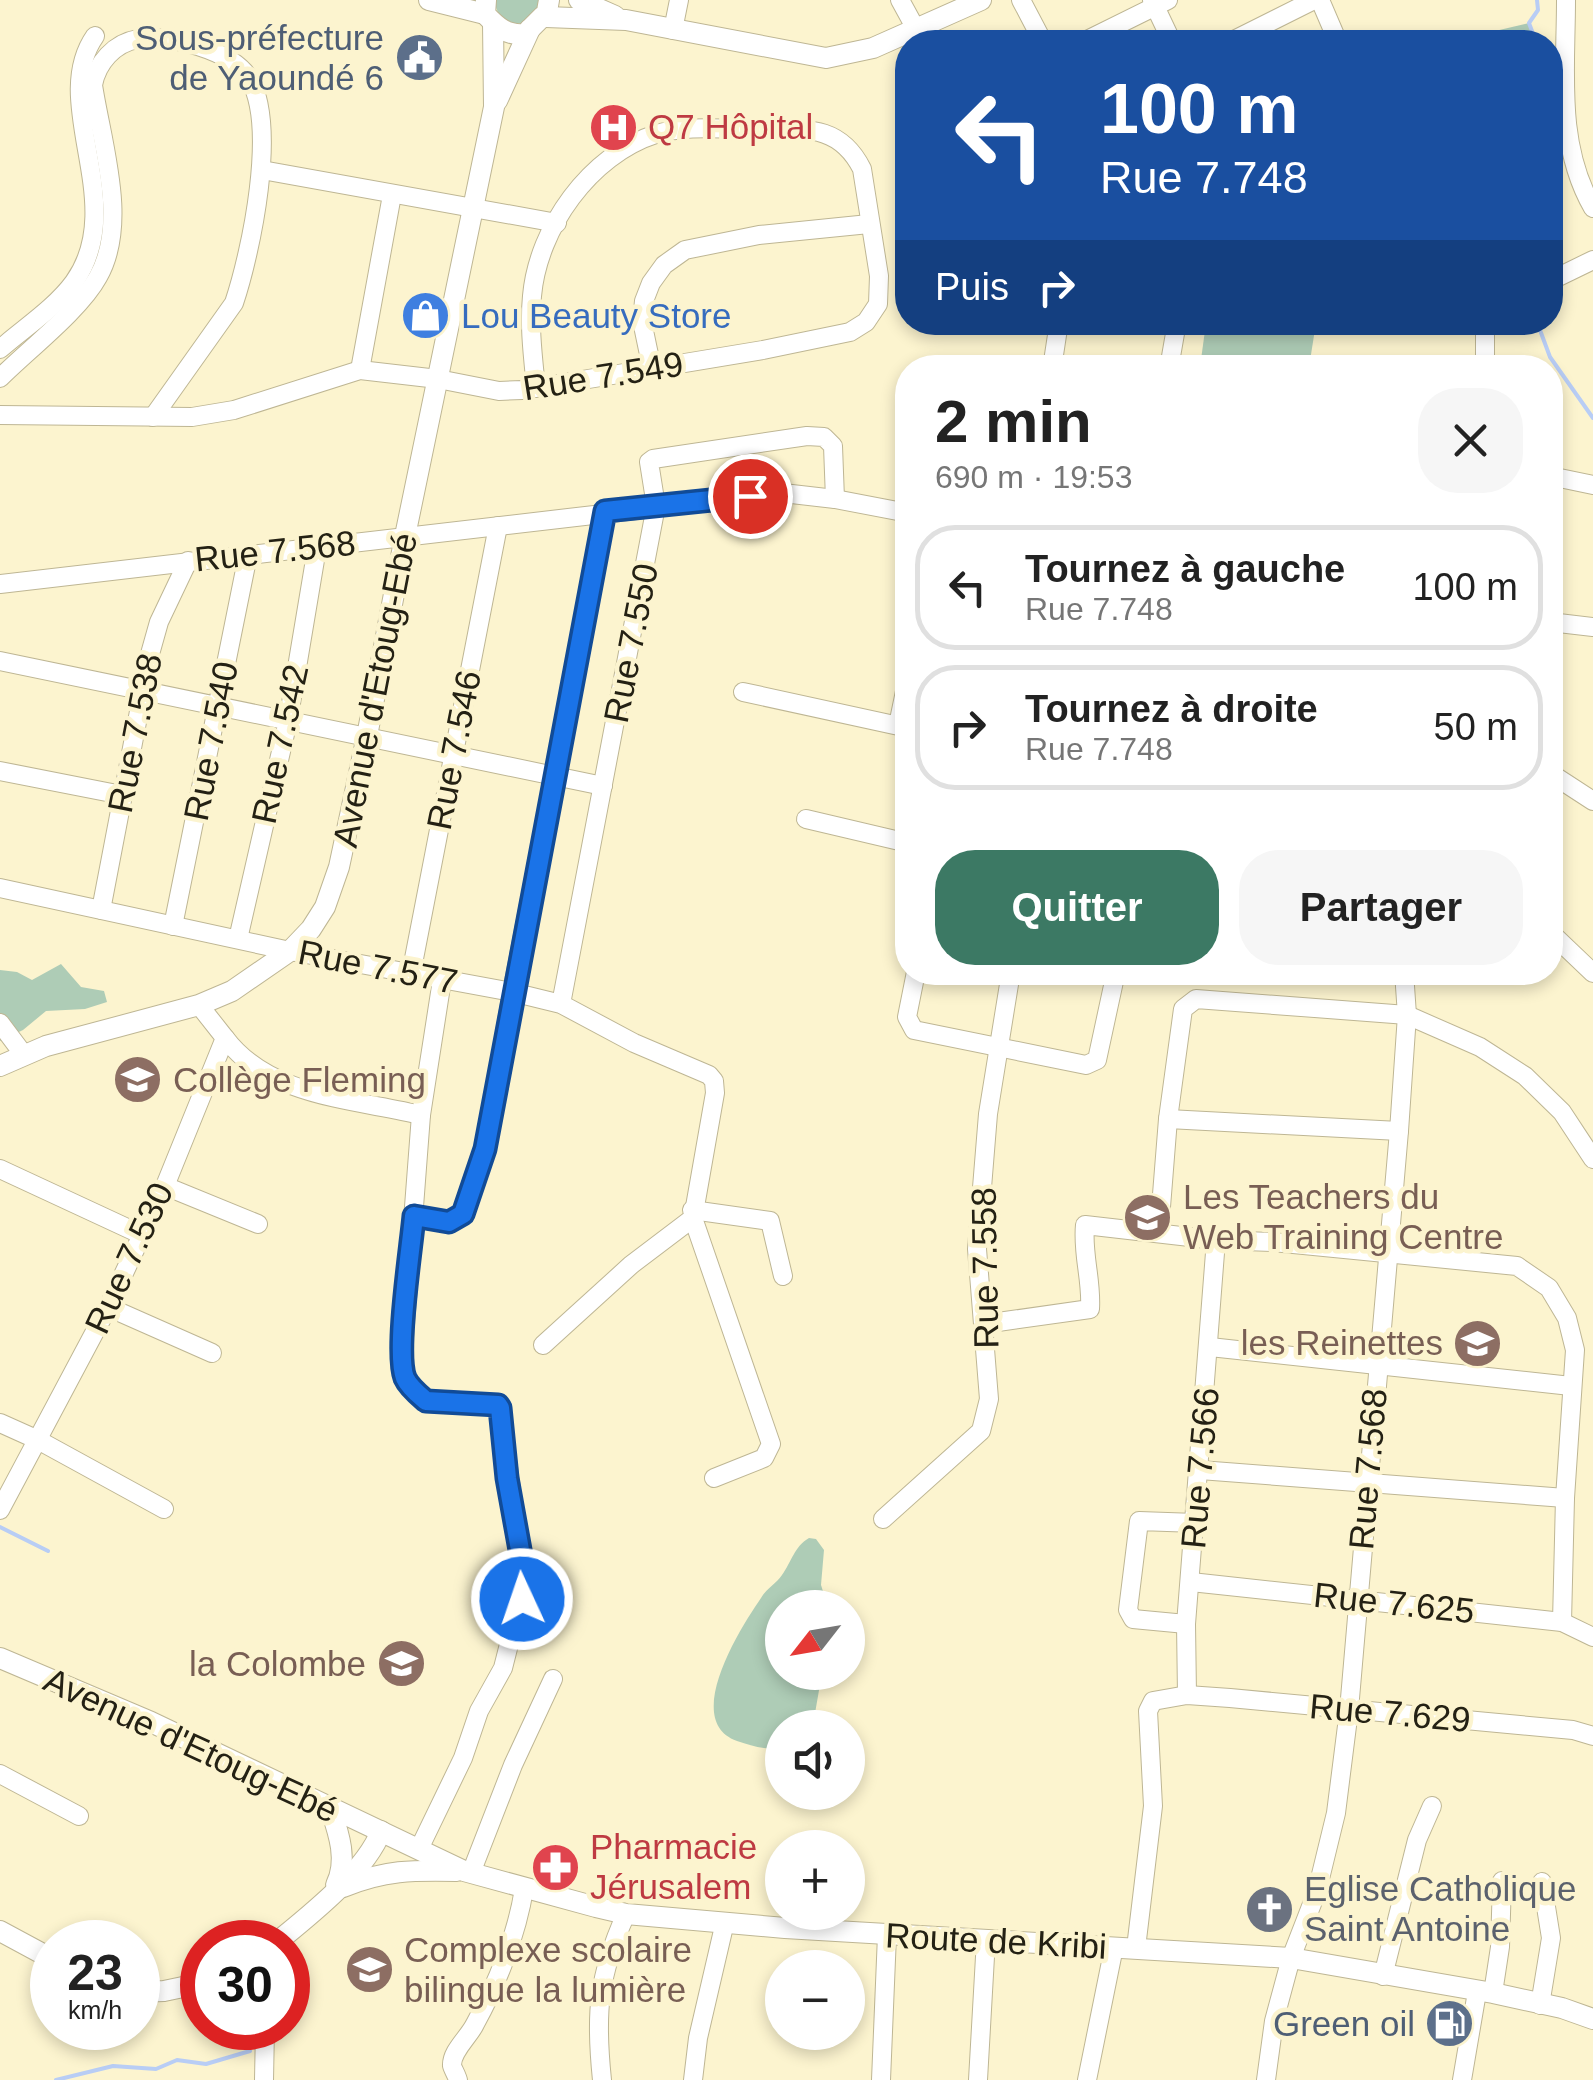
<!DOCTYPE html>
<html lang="fr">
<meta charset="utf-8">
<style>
:root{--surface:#fff;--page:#f6f6f6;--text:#222;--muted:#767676;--line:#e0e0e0;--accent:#3c7964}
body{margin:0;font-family:Helvetica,sans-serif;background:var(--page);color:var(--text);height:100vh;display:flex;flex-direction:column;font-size:38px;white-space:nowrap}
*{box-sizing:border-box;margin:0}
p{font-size:32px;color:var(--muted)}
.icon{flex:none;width:55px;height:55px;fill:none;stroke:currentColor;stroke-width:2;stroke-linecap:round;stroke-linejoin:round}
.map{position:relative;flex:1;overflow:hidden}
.drawer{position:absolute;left:895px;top:355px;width:668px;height:630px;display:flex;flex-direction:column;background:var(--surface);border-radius:40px;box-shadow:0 5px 15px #0003}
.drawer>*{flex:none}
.banner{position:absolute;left:895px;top:30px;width:668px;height:305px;border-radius:40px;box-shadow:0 5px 15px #0003;background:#1a4fa0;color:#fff;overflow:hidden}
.needle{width:65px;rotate:239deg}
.buttons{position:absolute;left:765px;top:1590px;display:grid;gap:20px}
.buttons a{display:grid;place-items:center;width:100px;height:100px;border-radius:50%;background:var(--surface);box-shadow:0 5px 15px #0003;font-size:50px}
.speed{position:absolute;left:30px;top:1920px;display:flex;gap:20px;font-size:50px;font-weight:700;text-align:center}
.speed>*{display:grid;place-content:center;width:130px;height:130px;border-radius:50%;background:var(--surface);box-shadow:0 5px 15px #0003;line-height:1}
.speed small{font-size:25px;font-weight:400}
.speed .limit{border:15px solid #d22;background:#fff;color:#111}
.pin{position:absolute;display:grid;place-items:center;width:85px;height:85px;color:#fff;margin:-42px;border:5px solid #fff;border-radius:50%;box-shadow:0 2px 10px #0007}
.me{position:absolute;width:110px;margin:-55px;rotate:357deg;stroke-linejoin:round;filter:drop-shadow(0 0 8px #0008)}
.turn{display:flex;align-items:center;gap:35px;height:210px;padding:0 40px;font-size:45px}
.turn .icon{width:130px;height:130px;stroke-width:2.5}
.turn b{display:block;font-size:70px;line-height:85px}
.then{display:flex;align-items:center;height:95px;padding:0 40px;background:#0003;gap:20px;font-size:38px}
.round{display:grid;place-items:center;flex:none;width:105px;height:105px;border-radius:40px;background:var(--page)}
.summary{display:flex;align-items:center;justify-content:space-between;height:170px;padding:0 40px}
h1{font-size:60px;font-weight:700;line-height:75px}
.cta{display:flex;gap:20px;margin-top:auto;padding:20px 40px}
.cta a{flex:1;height:115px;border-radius:40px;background:var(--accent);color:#fff;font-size:40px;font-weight:700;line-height:115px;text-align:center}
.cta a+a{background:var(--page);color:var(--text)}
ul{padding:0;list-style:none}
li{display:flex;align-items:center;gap:30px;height:125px;margin:0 20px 15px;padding:0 20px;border:5px solid var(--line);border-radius:40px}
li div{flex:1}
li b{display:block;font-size:38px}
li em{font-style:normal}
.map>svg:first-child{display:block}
.green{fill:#aeccb6}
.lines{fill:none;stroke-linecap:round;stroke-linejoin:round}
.stream{stroke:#b8cdf5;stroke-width:4}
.minor-casing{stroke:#beb694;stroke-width:20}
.major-casing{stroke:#beb694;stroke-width:22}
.minor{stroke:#fff;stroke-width:18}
.major{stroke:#fff;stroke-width:20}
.route-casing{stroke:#114b97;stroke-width:25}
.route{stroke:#1a73e8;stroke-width:18}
.labels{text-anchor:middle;stroke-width:9;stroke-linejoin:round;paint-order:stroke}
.service-label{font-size:35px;fill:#4e5e75;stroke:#fcf4cf;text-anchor:end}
.health-label{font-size:35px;fill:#be3a42;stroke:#fcf4cf;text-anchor:start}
.shop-label{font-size:35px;fill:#366cbe;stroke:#fcf4cf;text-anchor:start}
.street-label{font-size:35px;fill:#242114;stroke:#fcf4cf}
.education-label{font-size:35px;fill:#785e54;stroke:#fcf4cf;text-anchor:start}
.worship-label{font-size:35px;fill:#5b616d;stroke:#fcf4cf;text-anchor:start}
</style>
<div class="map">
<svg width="1593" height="2080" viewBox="0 0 1593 2080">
<rect width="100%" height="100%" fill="#fcf4cf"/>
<g class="green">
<path d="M 495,0 L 539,0 L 539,6 L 529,22 C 510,27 496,20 495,0 Z"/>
<polygon points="1529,23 1536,42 1466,42 1478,35"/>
<polygon points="1206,323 1316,323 1309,367 1200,367"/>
<polygon points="61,964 81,987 104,991 107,1002 85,1009 46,1011 23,1030 0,1041 0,970 17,972 32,980"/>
<path d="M 809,1538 L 816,1539 L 824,1550 L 821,1585 L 828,1607 L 782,1608 L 782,1672 L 822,1673 L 814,1719 L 809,1727 L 782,1728 L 782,1747 C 766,1751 753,1746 737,1741 C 681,1721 741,1627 761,1598 C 766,1589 776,1584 782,1575 C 792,1561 794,1547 809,1538 Z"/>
</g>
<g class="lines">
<g class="stream">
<polyline points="1536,42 1529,23 1538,10 1537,0"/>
<polyline points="1537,322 1550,357 1593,418"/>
<polyline points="0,1527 48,1551"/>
<polyline points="56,2080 113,2066 156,2069 177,2060 206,2064 250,2051"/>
</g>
<defs>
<g id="minor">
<polyline points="900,0 923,42"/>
<polyline points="1021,0 1043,42"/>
<polyline points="1152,0 1172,42"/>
<polyline points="1320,0 1338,42"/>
<path d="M 1566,0 C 1566,71 1556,144 1593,208"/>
<polyline points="673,30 679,0"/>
<polyline points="1083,42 1168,0"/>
<polyline points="1230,42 1314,0"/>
<polyline points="262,170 557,223"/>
<polyline points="1550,281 1593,260"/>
<polyline points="1485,322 1485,368"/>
<path d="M 0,349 C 24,328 55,308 74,282 C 130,203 48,103 95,36"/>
<polyline points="1052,368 1059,322"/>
<polyline points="1169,368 1177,322"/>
<polyline points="652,369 642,321 644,301 651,283 664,265 685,250 759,235 869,224"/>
<polyline points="360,370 392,195"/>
<path d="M 0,378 C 28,350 80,310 98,277 C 129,223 102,144 93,85 C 97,63 114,43 138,39 C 169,34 231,50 249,78 C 278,126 251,252 234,303 L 153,417"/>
<path d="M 0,415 L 192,417 L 234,410 L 360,370 L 438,379 L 499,391 L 522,390 L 763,350 L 850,332 L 866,322 L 878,304 L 879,276 L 862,169 C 840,125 806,129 763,129 C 729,130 689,124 656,134 C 590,155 538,228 532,296 C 529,327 533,357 536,388"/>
<polyline points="1550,476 1593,485"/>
<polyline points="0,584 783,493 835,499 908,513"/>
<polyline points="1550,622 1593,627"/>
<polyline points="0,661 603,786"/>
<polyline points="743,692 908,728"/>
<polyline points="898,725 908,677"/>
<polyline points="0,771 122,795"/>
<polyline points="1550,773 1593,801"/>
<polyline points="806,819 908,843"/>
<polyline points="0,888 290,951 512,992 561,1004 634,1043 709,1075 714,1081 715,1093 693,1218 771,1444 764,1458 714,1478"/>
<polyline points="101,910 150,654 159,622 188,561"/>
<polyline points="173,926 248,555"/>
<polyline points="1550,932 1593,973"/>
<polyline points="238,939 288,721 317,548"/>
<polyline points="916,972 907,1017 914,1030 1086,1065 1097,1060 1116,972"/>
<polyline points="411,974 498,526"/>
<polyline points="561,1004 656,506 649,462 653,459 807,436 824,437 833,446 835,499"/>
<polyline points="0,1023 24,1055"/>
<path d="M 225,1038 C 269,1097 354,1099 421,1115"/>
<polyline points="1168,1119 1399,1131"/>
<polyline points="0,1169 140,1234"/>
<polyline points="165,1186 258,1224"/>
<polyline points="692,1210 770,1221 783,1276"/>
<polyline points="414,1216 449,1222 463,1214 485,1149 512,992 605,511"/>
<polyline points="1159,1232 1168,1119 1183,1009 1196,999 1407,1015 1480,1047 1525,1076 1562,1112 1593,1159"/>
<polyline points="108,1307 212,1353"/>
<path d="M 984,1324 L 1090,1309 C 1092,1280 1082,1254 1085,1225 L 1216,1240 L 1273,1242 L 1517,1266 L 1549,1288 L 1567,1318 L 1575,1350 L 1565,1498 L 1562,1622"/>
<polyline points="543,1345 631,1265 693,1218"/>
<polyline points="1210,1347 1571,1386"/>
<polyline points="0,1423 38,1440 164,1509"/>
<polyline points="1200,1470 1565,1498"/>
<polyline points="0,1510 108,1307 165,1186 225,1038 199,1005"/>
<polyline points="883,1519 981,1431 989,1399 977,1249 988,1114 1011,972"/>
<polyline points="1191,1582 1562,1622 1593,1637"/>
<polyline points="1186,1624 1133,1619 1128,1610 1139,1521 1196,1523"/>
<polyline points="1187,1695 1186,1624 1216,1240"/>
<polyline points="0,1774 79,1816"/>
<polyline points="419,1849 463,1758 479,1711 503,1668 524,1585 500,1408 495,1404 426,1401 405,1379 402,1364 421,1115 442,980"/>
<polyline points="471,1873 513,1765 553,1679"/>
<polyline points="1136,1948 1153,1806 1148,1711 1153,1701 1187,1695 1230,1698 1573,1730 1593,1736"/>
<polyline points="1383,1976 1417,1840 1432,1806"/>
<polyline points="1493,1993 1500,1947 1502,1881"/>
<polyline points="1540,2005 1551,1938 1542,1882"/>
<polyline points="264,2080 265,2028"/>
<path d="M 458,2080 C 458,2078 452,2067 452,2066 C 451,2051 469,2037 475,2024 C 497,1984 517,1934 524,1889"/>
<path d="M 602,2080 C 595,2013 598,1976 626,1914"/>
<polyline points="693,2080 698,2038 725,1922"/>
<polyline points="881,2080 887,1935"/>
<polyline points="978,2080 986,1939"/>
<polyline points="1087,2080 1114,1947"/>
<polyline points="1266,2080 1274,2021 1291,1958 1317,1891 1336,1813 1349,1710 1399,1131 1407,1015 1404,972"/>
<polyline points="1462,2080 1477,1992"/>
</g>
<g id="major">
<polyline points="429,0 485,14"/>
<path d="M 486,0 L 485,14 C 497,27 507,36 525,34 L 543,16 L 546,17 L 549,0"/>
<polyline points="579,0 615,16"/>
<polyline points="546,17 626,20 826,58 873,48 981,0"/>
<polyline points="497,101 530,29"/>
<polyline points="0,1066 46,1046 199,1005 232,991 290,951 311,929 325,907 339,867 367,736 405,536 494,107 493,23"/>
<polyline points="0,1658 151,1722 464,1871 596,1907 626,1914 785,1928 1291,1958 1493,1993 1562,2008 1593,2019"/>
<path d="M 331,1810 C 339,1834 348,1861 336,1885"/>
<path d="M 343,1887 C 384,1870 413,1870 457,1871"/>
<polyline points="0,1931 52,1959"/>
<path d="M 277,1942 C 310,1915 366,1871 381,1831"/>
<polyline points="138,1992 164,1991 202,1983"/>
</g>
</defs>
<use href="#minor" class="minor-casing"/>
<use href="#major" class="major-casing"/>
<use href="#minor" class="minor"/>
<use href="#major" class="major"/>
</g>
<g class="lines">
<defs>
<path id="route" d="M 522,1599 L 524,1572 L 507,1478 L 500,1408 L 498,1405 L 426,1401 C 419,1395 409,1387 405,1378 C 395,1352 411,1249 414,1216 L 449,1222 L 463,1214 L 485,1149 L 605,511 L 750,496"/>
</defs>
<use href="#route" class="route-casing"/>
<use href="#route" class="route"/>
</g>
<defs>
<symbol id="civic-disc" viewBox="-11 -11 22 22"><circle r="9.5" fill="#5c6f8a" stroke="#fcf4cf"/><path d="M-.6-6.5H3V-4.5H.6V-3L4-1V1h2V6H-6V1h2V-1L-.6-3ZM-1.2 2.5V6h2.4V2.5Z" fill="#fff"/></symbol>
<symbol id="hospital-disc" viewBox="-11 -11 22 22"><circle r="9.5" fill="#e0444e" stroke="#fcf4cf"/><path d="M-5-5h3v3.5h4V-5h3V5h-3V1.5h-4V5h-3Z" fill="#fff"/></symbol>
<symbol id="shop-disc" viewBox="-11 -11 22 22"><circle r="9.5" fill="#3f7fe0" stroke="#fcf4cf"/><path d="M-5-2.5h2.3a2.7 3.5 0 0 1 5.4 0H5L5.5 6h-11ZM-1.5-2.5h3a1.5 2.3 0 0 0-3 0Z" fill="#fff"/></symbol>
<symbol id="university-disc" viewBox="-11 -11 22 22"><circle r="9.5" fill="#8d6e63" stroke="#fcf4cf"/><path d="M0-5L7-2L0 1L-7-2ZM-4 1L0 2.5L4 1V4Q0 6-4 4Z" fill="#fff"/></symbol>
<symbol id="school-disc" viewBox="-11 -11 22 22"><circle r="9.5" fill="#8d6e63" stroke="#fcf4cf"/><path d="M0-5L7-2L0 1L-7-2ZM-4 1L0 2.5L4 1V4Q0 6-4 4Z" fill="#fff"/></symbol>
<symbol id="pharmacy-disc" viewBox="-11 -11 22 22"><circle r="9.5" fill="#e0444e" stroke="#fcf4cf"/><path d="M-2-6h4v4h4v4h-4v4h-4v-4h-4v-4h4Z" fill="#fff"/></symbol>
<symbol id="church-disc" viewBox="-11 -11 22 22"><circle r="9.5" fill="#6b7280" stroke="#fcf4cf"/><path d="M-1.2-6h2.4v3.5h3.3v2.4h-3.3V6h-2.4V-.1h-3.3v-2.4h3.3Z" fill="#fff"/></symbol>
<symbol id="fuel-disc" viewBox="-11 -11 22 22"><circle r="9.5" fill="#5c6f8a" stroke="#fcf4cf"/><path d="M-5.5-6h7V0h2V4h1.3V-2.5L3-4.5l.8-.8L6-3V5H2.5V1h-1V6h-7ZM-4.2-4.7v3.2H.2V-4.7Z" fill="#fff"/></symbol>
</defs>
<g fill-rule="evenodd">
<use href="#civic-disc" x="392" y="30" width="55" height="55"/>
<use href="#hospital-disc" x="586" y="100" width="55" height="55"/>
<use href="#shop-disc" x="398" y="288" width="55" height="55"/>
<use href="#university-disc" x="110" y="1052" width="55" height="55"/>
<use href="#university-disc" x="1120" y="1190" width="55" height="55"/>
<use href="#school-disc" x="1450" y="1316" width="55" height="55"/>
<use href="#school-disc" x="374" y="1636" width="55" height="55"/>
<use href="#pharmacy-disc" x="528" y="1840" width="55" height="55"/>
<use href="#church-disc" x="1242" y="1882" width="55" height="55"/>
<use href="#school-disc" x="342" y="1942" width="55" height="55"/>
<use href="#fuel-disc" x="1422" y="1996" width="55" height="55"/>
</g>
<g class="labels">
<g class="service-label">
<text x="384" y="50">Sous-préfecture<tspan x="384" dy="40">de Yaoundé 6</tspan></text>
<text x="1415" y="2036">Green oil</text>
</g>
<g class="health-label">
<text x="648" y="139">Q7 Hôpital</text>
<text x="590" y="1859">Pharmacie<tspan x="590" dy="40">Jérusalem</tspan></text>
</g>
<g class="shop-label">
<text x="461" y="328">Lou Beauty Store</text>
</g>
<g class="street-label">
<text transform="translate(603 376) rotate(-9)" y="12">Rue 7.549</text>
<text transform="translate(275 551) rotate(-6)" y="12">Rue 7.568</text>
<text transform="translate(631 643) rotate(-79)" y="12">Rue 7.550</text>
<text transform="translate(375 690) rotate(-79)" y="12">Avenue d'Etoug-Ebé</text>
<text transform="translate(135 733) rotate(-79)" y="12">Rue 7.538</text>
<text transform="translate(211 741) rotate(-79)" y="12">Rue 7.540</text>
<text transform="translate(280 744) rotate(-78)" y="12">Rue 7.542</text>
<text transform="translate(454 750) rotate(-79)" y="12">Rue 7.546</text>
<text transform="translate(378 967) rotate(11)" y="12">Rue 7.577</text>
<text transform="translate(129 1258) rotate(-65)" y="12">Rue 7.530</text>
<text transform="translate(985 1268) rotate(-91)" y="12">Rue 7.558</text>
<text transform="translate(1200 1468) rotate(-85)" y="12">Rue 7.566</text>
<text transform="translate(1368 1469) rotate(-85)" y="12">Rue 7.568</text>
<text transform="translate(1394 1603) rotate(6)" y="12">Rue 7.625</text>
<text transform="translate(1390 1713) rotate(5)" y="12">Rue 7.629</text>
<text transform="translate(191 1745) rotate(25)" y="12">Avenue d'Etoug-Ebé</text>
<text transform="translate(996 1941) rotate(3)" y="12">Route de Kribi</text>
</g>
<g class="education-label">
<text x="173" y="1092">Collège Fleming</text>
<text x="1183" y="1209">Les Teachers du<tspan x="1183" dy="40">Web Training Centre</tspan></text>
<text x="1443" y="1355" text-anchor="end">les Reinettes</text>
<text x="366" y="1676" text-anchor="end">la Colombe</text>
<text x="404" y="1962">Complexe scolaire<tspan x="404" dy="40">bilingue la lumière</tspan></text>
</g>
<g class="worship-label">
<text x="1304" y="1901">Eglise Catholique<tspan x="1304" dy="40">Saint Antoine</tspan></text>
</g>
</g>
</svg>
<div class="buttons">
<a><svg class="needle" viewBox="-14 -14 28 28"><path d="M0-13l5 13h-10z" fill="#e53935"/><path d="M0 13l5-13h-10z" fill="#767676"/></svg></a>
<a><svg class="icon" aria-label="sound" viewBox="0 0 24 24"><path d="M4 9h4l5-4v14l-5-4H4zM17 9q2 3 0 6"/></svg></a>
<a>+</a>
<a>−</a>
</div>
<div class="speed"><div>23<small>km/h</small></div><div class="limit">30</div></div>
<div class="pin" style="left:750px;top:496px;background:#d93025"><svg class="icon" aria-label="arrive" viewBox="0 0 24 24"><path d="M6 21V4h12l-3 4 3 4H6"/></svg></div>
<svg class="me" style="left:522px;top:1599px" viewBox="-20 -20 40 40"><circle r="17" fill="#1a73e8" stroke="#fff" stroke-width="3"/><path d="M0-11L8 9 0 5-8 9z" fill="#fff"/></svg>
<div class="banner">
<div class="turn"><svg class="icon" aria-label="left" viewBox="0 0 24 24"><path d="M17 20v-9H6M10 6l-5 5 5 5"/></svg><div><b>100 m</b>Rue 7.748</div></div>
<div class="then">Puis<svg class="icon" aria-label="right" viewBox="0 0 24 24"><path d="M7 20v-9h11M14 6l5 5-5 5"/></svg></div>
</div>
<section class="drawer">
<div class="summary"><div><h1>2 min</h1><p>690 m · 19:53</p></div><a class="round"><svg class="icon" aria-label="close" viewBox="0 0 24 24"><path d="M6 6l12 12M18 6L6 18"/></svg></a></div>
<ul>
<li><svg class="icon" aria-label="left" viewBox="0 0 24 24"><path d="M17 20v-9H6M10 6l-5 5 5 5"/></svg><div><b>Tournez à gauche</b><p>Rue 7.748</p></div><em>100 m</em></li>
<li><svg class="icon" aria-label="right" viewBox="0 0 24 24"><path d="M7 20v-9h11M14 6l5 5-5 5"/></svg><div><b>Tournez à droite</b><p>Rue 7.748</p></div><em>50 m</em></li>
</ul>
<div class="cta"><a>Quitter</a><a>Partager</a></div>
</section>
</div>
